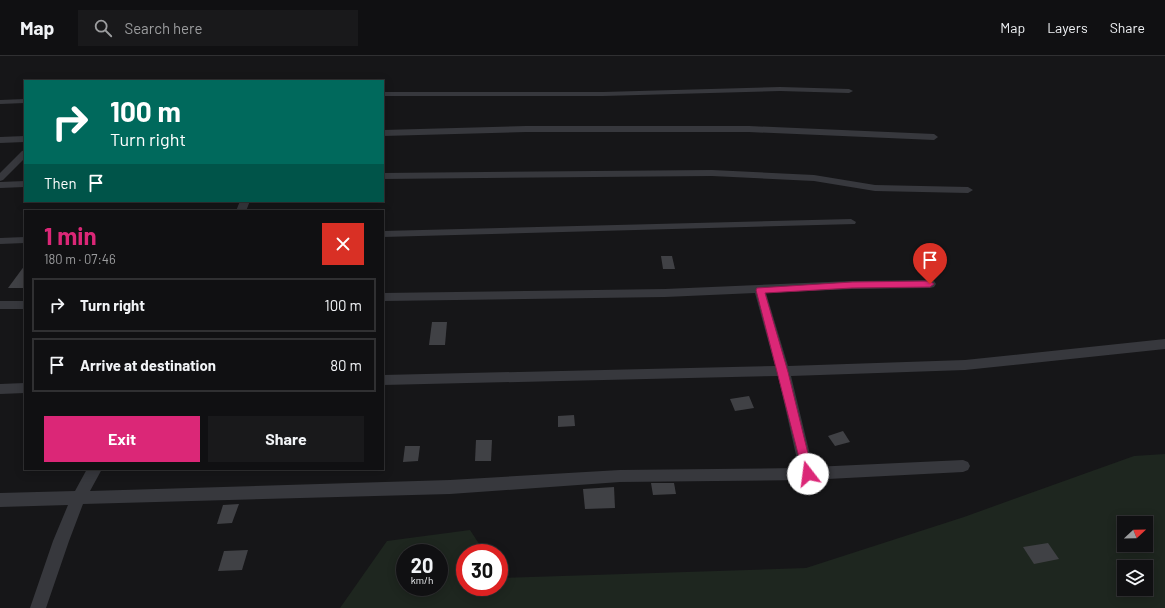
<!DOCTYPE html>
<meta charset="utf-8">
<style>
:root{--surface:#101012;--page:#19191b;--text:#f1f3f6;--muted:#9c9d9f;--line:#303032;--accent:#db2777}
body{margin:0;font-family:Barlow,sans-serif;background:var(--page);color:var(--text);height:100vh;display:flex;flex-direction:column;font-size:15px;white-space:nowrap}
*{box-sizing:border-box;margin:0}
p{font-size:13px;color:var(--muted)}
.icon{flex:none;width:22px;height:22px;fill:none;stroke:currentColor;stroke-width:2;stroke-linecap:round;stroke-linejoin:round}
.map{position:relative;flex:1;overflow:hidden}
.side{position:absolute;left:24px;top:154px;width:360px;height:260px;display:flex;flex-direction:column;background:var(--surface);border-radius:0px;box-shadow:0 2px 10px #0003,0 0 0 1px var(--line)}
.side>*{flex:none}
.hud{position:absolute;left:24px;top:24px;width:360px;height:122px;border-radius:0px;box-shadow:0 2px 10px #0003,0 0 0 1px var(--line);background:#00695c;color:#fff;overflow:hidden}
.needle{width:26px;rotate:68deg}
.fabs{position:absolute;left:1117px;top:460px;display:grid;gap:8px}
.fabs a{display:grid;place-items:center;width:36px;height:36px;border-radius:0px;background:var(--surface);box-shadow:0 2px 10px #0003,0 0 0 1px var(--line);font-size:20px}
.speed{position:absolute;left:396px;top:488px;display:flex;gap:8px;font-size:20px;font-weight:700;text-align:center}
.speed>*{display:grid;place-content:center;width:52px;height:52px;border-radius:50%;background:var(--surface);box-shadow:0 2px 10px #0003,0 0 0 1px var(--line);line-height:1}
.speed small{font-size:10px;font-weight:400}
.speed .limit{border:6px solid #d22;background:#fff;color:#111}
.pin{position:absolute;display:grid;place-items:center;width:34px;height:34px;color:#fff;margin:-41px -17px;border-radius:50% 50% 50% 0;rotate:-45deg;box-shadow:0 0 4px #0007}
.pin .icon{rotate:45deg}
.me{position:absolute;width:44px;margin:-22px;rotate:345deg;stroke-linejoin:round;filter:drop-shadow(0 0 3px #0008)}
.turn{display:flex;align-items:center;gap:14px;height:84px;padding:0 20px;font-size:18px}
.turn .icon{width:52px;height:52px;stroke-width:2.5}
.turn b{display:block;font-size:28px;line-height:34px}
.then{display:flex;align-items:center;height:38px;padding:0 20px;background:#0003;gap:8px;font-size:15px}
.round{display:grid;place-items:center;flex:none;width:42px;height:42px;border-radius:0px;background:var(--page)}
.summary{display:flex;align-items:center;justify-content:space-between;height:68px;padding:0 20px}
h1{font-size:24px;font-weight:700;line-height:30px;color:var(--accent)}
.button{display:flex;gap:8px;margin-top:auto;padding:8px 20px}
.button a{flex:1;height:46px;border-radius:0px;background:var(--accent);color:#fff;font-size:16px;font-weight:700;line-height:46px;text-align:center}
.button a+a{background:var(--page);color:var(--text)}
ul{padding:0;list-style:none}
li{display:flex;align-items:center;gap:12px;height:54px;margin:0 8px 6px;padding:0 12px;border:2px solid var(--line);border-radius:0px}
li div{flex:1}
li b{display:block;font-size:15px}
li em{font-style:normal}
header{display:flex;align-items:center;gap:24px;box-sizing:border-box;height:56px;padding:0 20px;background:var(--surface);border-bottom:1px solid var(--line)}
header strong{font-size:19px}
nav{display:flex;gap:22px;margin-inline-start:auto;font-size:14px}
.search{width:280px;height:36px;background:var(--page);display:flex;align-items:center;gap:10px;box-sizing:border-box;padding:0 14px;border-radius:0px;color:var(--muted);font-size:15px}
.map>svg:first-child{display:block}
.green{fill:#1e261f;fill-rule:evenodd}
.building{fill:#404145}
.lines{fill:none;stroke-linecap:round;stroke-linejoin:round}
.minor{fill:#37383d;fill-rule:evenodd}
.route{fill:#db2777;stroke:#8e194d}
</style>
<header>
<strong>Map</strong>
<div class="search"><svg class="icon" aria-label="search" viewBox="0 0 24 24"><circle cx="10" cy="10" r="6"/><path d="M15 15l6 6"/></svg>Search here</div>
<nav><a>Map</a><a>Layers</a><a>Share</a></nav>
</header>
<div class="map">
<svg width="1165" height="552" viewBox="0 0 1165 552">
<rect width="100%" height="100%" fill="#161618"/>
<path class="green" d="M 1165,398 L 1165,552 L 340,552 L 387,485 L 470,474 L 485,497 L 465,497 L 465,531 L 499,531 L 499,520 L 501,522 L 806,512 L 964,461 L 1134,400 ZM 1124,467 L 1146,467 L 1146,489 L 1124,489 ZM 405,497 L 439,497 L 439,531 L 405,531 ZM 1124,511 L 1146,511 L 1146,533 L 1124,533 Z"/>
<g class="building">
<polygon points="661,200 672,200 675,213 663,213"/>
<polygon points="25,209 25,232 8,232"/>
<polygon points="432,266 447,266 445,289 429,289"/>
<polygon points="749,340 754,352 735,355 730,343"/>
<polygon points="574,359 575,370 558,371 558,360"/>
<polygon points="843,375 850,386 835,390 828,380"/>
<polygon points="476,384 492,384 491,405 475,405"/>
<polygon points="405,390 420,390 418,405 403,406"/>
<polygon points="651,427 674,427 676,438 653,439"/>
<polygon points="614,431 615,452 585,453 583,433"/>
<polygon points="239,448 232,467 217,468 223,449"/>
<polygon points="1048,487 1059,503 1034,508 1023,491"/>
<polygon points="248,494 242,514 218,515 224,495"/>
</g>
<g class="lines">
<g class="minor">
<polygon points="780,31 849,33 853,35 849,37 780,35 603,40 383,40 383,36 603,36"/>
<polygon points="25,43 25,47 0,48 0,44"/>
<polygon points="526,70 749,70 934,78 938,81 934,84 749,76 526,76 383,80 383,74"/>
<polygon points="25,80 25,86 0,87 0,81"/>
<polygon points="25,94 25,102 3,124 0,125 0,117 22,95"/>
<polygon points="712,114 814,119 875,129 968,131 973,134 968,137 875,135 814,125 712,120 383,123 383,117"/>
<polygon points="25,125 25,131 0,132 0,126"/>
<polygon points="240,145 250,145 246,155 236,155"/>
<polygon points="851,163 856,166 855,168 383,181 383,175"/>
<polygon points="25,181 25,187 0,188 0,182"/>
<polygon points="930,224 934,225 936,228 934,231 930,232 852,233 766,237 788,310 965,304 1165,283 1165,293 965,314 791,320 813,411 963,404 968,406 970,410 968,414 963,416 808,424 620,426 450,438 83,448 69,485 46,552 30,552 53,485 68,449 0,451 0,437 75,435 87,413 102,413 90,435 450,424 620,414 799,412 778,320 383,329 383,319 775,310 755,237 665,241 383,245 383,237 665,233 852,225"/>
<rect x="0" y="245" width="25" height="8"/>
<polygon points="25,327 25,337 0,338 0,328"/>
</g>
</g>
<polygon class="route" points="930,225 934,228 930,231 852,232 765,237 788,316 813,418 811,421 808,423 804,421 756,234 757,232 852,226"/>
</svg>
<div class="fabs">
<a><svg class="needle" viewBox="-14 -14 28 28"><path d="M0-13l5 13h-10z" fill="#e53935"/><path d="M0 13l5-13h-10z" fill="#9c9d9f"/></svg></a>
<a><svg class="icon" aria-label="layers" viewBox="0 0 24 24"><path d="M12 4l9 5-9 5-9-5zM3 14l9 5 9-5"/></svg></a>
</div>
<div class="speed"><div>20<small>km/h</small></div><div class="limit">30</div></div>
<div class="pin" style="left:930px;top:228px;background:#d93025"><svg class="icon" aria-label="arrive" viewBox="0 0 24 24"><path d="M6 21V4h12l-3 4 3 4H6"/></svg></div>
<svg class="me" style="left:808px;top:418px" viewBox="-20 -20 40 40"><circle r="19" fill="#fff"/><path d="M0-13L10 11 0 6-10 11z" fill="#db2777"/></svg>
<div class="hud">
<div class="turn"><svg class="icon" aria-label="right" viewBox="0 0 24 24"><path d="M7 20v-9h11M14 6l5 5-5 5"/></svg><div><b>100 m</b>Turn right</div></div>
<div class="then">Then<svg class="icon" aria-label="arrive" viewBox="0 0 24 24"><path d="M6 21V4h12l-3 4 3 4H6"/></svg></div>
</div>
<section class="side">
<div class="summary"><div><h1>1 min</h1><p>180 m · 07:46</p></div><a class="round" style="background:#d93025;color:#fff"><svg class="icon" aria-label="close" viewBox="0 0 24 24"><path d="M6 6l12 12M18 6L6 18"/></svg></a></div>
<ul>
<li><svg class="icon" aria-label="right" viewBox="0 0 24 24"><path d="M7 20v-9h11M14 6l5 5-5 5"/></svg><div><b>Turn right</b></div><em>100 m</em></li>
<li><svg class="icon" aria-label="arrive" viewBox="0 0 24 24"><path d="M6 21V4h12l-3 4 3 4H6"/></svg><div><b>Arrive at destination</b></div><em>80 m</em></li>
</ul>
<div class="button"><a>Exit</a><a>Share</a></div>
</section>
</div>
